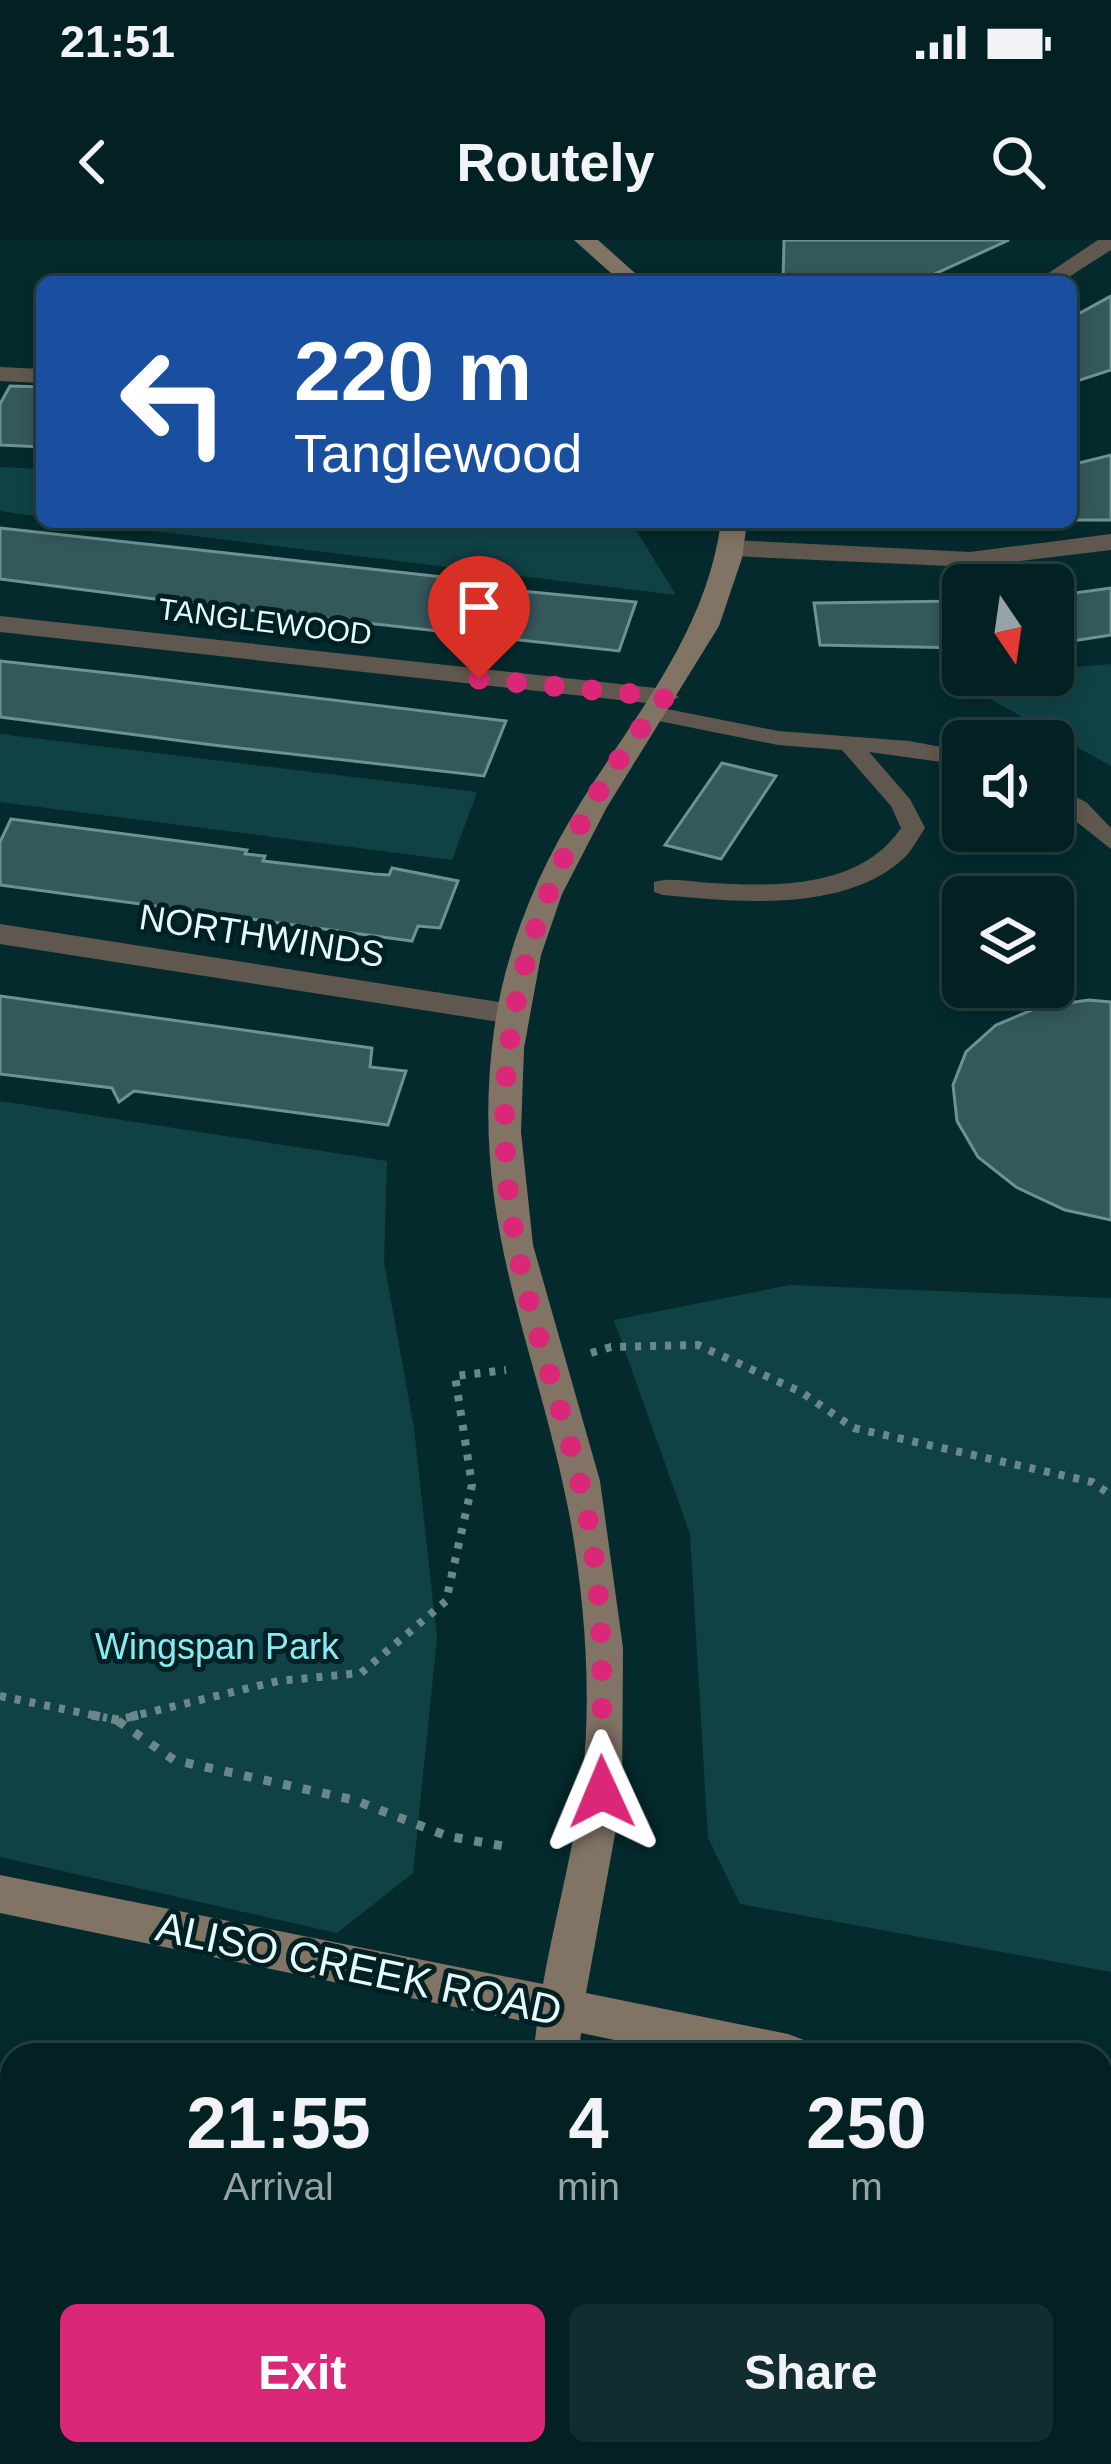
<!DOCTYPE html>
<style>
:root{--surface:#032022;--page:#112d2f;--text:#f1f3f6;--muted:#97a3a5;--line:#243e40;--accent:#db2777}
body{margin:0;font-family:Helvetica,sans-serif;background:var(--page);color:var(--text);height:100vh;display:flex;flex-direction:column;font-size:45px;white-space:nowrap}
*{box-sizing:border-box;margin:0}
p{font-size:39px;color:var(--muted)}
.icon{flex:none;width:66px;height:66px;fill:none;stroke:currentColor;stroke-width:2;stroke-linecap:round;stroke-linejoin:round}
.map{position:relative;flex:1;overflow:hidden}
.panel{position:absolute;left:0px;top:1803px;width:1113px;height:423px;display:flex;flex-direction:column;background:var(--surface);border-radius:36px 36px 0 0;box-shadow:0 6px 18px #0003,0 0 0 3px var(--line)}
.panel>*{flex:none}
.top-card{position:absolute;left:36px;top:36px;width:1041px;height:252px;border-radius:18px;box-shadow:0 6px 18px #0003,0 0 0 3px var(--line);background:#1a4fa0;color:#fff;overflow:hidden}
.needle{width:78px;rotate:167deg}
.tools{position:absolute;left:942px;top:324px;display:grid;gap:24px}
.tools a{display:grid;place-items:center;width:132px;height:132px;border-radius:18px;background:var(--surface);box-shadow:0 6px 18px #0003,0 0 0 3px var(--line);font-size:60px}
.pin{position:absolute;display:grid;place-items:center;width:102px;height:102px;color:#fff;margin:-123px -51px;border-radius:50% 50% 50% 0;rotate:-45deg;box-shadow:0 0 12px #0007}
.pin .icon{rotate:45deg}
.me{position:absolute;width:132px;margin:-66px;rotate:359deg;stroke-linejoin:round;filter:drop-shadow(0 0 9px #0008)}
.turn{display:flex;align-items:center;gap:42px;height:252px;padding:0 60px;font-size:54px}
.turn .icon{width:156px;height:156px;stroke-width:2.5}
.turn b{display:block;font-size:84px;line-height:102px}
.eta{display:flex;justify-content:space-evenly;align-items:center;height:204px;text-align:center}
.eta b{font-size:72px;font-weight:800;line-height:84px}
.cta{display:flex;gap:24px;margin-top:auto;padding:24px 60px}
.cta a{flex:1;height:138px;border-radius:18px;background:var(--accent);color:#fff;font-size:48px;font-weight:800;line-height:138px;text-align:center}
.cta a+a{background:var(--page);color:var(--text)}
.status{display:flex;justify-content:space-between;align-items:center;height:84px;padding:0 60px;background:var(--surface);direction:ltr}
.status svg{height:33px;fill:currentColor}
header{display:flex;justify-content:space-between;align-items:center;height:156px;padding:0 60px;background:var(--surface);font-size:54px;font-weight:800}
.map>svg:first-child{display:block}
.green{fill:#104245}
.building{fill:#35585b;stroke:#6d9294;stroke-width:3}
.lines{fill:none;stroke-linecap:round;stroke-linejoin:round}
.path-far1{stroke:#6a888a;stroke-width:8;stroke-dasharray:6 9;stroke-linecap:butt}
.path{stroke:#6a888a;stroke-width:9;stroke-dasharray:8 12;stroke-linecap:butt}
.lane{fill:#60584e;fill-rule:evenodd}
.street{fill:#60584e;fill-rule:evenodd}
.secondary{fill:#827465;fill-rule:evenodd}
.route{stroke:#db2777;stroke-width:21;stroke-dasharray:0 37.8}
.labels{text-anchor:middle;stroke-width:10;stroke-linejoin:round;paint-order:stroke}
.far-street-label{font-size:30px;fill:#e6f9fb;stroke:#002023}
.street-label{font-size:36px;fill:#e6f9fb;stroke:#002023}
.park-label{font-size:36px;fill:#8beaf1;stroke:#002023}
.near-street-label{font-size:42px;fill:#e6f9fb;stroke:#002023}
</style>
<div class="status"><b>21:51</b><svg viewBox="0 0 49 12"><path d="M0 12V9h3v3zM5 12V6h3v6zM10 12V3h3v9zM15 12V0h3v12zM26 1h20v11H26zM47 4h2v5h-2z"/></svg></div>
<header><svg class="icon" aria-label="back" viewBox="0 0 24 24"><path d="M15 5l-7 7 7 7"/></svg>Routely<svg class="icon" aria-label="search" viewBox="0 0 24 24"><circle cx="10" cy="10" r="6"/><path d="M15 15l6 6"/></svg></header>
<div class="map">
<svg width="1111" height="2224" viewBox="0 0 1111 2224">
<rect width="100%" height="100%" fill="#042a2d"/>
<g class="green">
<polygon points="0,227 42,229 42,277 0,271"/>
<polygon points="80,282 631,282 676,355"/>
<polygon points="1111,424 1111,526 950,437 1053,435 1053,429"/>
<polygon points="0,494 477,552 452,620 0,562"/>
<polygon points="0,861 387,921 384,1022 414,1188 437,1398 413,1633 337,1693 0,1617"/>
<polygon points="790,1045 1111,1058 1111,1732 740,1664 708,1598 690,1294 614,1080"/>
</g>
<g class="building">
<polygon points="784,0 1009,0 917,42 783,42"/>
<polygon points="1111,56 1111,130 1071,143 1071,78"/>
<polygon points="10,146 42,147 42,207 0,205 0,164"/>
<polygon points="1111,215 1111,280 1071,280 1071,225"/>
<polygon points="0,288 470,340 468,346 636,362 619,411 178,362 0,339"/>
<polygon points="1111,348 1111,395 1053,404 1053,356"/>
<polygon points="963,361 963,408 820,405 814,363"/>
<polygon points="0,421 135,436 506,481 484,536 213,505 0,477"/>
<polygon points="722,523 776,536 721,619 665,605"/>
<polygon points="11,579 247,610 245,614 265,616 263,621 374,634 389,635 392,628 458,641 440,688 418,686 412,701 0,645 0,602"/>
<polygon points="0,756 372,808 370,827 406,831 388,885 134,851 119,862 112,848 0,834"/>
<polygon points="1089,760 1111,762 1111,980 1065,970 1016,947 978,917 957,881 953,845 966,812 996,785 1039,767"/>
</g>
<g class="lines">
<g class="path-far1">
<polyline points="591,1113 611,1107 698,1105 801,1152 854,1188 1092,1242 1111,1255"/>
<polyline points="0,1456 107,1478"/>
<polyline points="126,1478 278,1441 361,1433 446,1361 472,1245 455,1136 506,1130"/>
</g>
<g class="path">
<polyline points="92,1475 117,1480 138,1475"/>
<polyline points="118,1481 174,1520 354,1560 447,1596 509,1607"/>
</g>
<g class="lane">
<path d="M 652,466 L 778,491 L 909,501 L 963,511 L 963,525 L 869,512 L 910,559 L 925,588 C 918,598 912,611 903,619 C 844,673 736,662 663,655 L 654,652 L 654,642 C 672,637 692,642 711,643 C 776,647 861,648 901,588 L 891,566 L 842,510 L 778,505 L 644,478 L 644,468 Z"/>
<polygon points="1053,546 1086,562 1111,588 1111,609 1053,563"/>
</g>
<g class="street">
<polygon points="1098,0 1111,0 1111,10 1061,42 1035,42"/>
<polygon points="0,127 42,129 42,143 0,141"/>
<polygon points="1111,294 1111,310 970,327 732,316 719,308 732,300 970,312"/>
<polygon points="0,376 665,449 679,457 665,465 0,392"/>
<polygon points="0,684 512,764 528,774 512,784 0,704"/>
</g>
<g class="secondary">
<polygon points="574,0 598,0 645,42 621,42"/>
<path d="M 721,282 L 747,282 L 742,318 L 719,386 L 607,567 L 562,654 L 541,715 L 524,808 L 521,892 L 533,1005 L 600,1241 L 623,1408 L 622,1556 L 586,1753 L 788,1794 L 804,1800 L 811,1815 L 686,1815 L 581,1793 L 579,1815 L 533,1815 L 537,1784 L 0,1673 L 0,1635 L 543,1744 C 554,1682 571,1620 580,1558 C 593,1468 586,1367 570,1278 C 538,1108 472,989 492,807 C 501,719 534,637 581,562 C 638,471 706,392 721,282 Z"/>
<polygon points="1101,1854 1111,1856 1111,1900 1101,1898"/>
<rect x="504" y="2214" width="50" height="10"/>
</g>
</g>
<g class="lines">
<path class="route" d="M 479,439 L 665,457 C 535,618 477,803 517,1008 C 537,1112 580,1210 594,1316 C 605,1394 601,1474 602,1552"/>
</g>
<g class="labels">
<g class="far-street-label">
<text transform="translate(265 382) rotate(7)" y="10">TANGLEWOOD</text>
</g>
<g class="street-label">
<text transform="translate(262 695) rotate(9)" y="13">NORTHWINDS</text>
</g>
<g class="park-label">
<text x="217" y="1419">Wingspan Park</text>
</g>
<g class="near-street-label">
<text transform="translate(359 1728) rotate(12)" y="15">ALISO CREEK ROAD</text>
</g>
</g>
</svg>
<div class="tools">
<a><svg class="needle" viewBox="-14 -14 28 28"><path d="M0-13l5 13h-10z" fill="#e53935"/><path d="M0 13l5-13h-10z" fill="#97a3a5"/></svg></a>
<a><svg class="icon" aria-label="sound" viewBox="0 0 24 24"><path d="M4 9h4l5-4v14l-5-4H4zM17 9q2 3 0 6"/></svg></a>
<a><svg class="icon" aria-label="layers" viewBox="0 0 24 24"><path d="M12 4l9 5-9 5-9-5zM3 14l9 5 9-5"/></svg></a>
</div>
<div class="pin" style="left:479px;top:439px;background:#d93025"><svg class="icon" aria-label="arrive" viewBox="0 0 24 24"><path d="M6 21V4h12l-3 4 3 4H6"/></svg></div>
<svg class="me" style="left:602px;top:1552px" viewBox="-20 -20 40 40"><path d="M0-17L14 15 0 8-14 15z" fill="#db2777" stroke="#fff" stroke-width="4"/></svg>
<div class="top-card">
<div class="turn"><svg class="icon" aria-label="left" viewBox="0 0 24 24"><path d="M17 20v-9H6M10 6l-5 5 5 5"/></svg><div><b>220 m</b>Tanglewood</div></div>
</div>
<section class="panel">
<div class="eta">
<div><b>21:55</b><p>Arrival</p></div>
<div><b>4</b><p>min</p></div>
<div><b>250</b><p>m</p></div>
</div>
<div class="cta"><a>Exit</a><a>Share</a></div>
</section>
</div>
